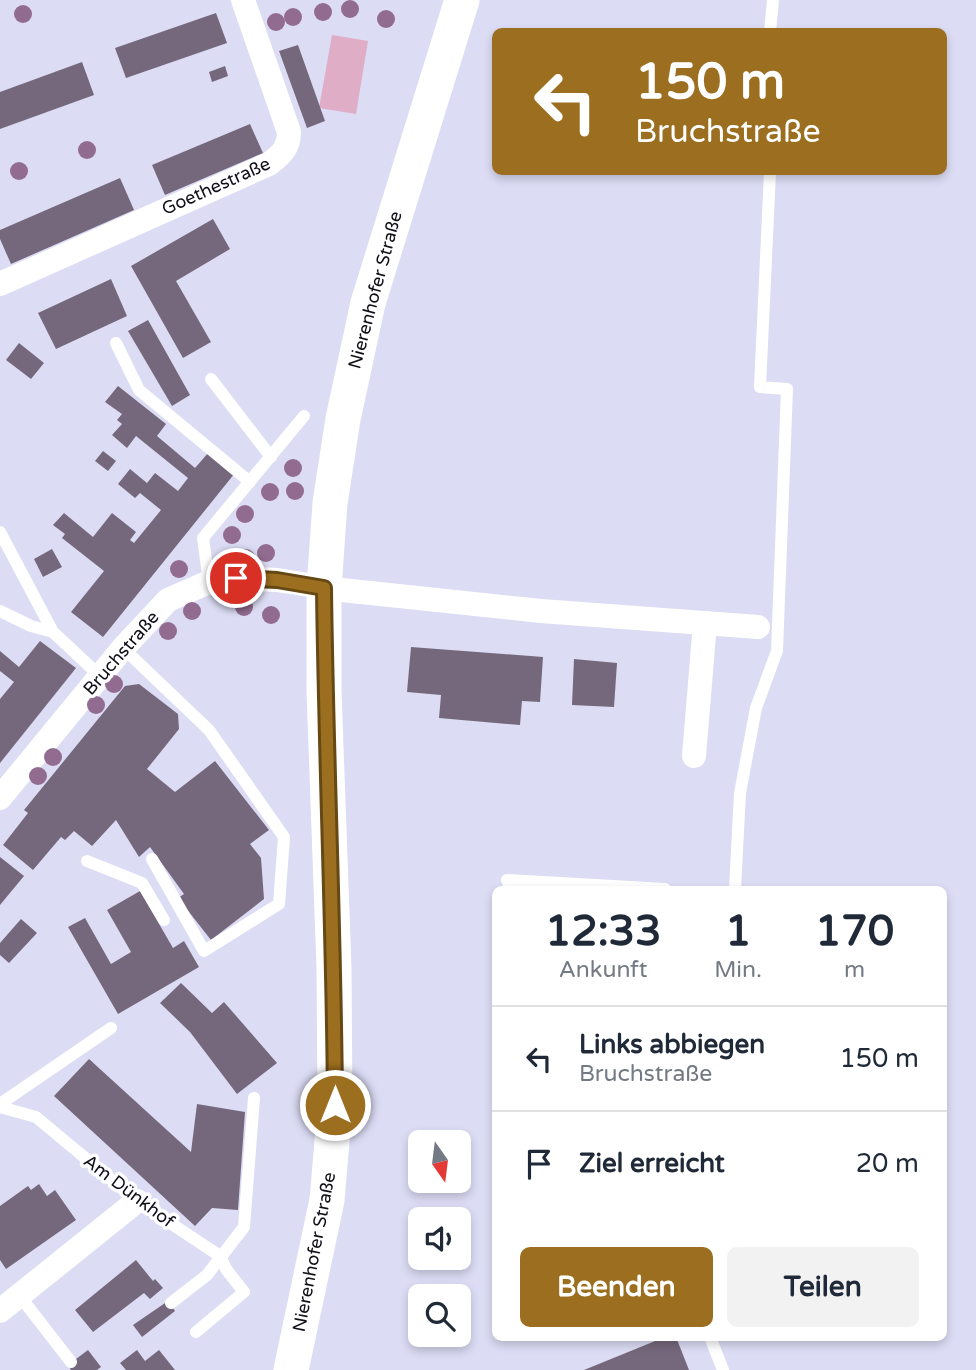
<!DOCTYPE html>
<html lang="de">
<meta charset="utf-8">
<style>
:root{--surface:#fff;--page:#f2f2f3;--text:#1f2937;--muted:#747a83;--line:#e0e1e3;--accent:#9c6e1f}
body{margin:0;font-family:"Varela Round",sans-serif;background:var(--page);color:var(--text);height:100vh;display:flex;flex-direction:column;font-size:26px;white-space:nowrap}
*{box-sizing:border-box;margin:0}
p{font-size:23px;color:var(--muted)}
.icon{flex:none;width:38px;height:38px;fill:none;stroke:currentColor;stroke-width:2;stroke-linecap:round;stroke-linejoin:round}
.map{position:relative;flex:1;overflow:hidden}
.side{position:absolute;left:492px;top:886px;width:455px;height:455px;display:flex;flex-direction:column;background:var(--surface);border-radius:10px;box-shadow:0 4px 10px #0003}
.side>*{flex:none}
.hud{position:absolute;left:492px;top:28px;width:455px;height:147px;border-radius:10px;box-shadow:0 4px 10px #0003;background:#9c6e1f;color:#fff;overflow:hidden}
.needle{width:46px;rotate:166deg}
.fabs{position:absolute;left:408px;top:1130px;display:grid;gap:14px}
.fabs a{display:grid;place-items:center;width:63px;height:63px;border-radius:10px;background:var(--surface);box-shadow:0 4px 10px #0003;font-size:35px}
.pin{position:absolute;display:grid;place-items:center;width:60px;height:60px;color:#fff;margin:-30px;border:4px solid #fff;border-radius:50%;box-shadow:0 2px 7px #0007}
.me{position:absolute;width:77px;margin:-38px;rotate:0deg;stroke-linejoin:round;filter:drop-shadow(0 0 5px #0008)}
.turn{display:flex;align-items:center;gap:24px;height:147px;padding:0 28px;font-size:32px}
.turn .icon{width:91px;height:91px;stroke-width:2.5}
.turn b{display:block;font-size:49px;line-height:60px}
.eta{display:flex;justify-content:space-evenly;align-items:center;height:119px;text-align:center}
.eta b{font-size:42px;font-weight:700;line-height:49px}
.cta{display:flex;gap:14px;margin-top:auto;padding:14px 28px}
.cta a{flex:1;height:80px;border-radius:10px;background:var(--accent);color:#fff;font-size:28px;font-weight:700;line-height:80px;text-align:center}
.cta a+a{background:var(--page);color:var(--text)}
ul{padding:0;list-style:none}
li{display:flex;align-items:center;gap:21px;height:105px;padding:0 28px;border-top:2px solid var(--line)}
li div{flex:1}
li b{display:block;font-size:26px}
li em{font-style:normal}
.map>svg:first-child{display:block}
.grass{fill:#e0adc7}
.building{fill:#76687c}
.lines{fill:none;stroke-linecap:round;stroke-linejoin:round}
.service{stroke:#fff;stroke-width:12}
.minor{stroke:#fff;stroke-width:24}
.secondary{stroke:#fff;stroke-width:35}
.tree{fill:#926c90}
.route-casing{stroke:#654814;stroke-width:18}
.route{stroke:#9c6e1f;stroke-width:12}
.labels{text-anchor:middle;stroke-width:7;stroke-linejoin:round;paint-order:stroke}
.street-label{font-size:18px;fill:#101018;stroke:#fff}
</style>
<div class="map">
<svg width="976" height="1370" viewBox="0 0 976 1370">
<rect width="100%" height="100%" fill="#dcdcf5"/>
<polygon class="grass" points="332,35 368,41 356,114 319,108"/>
<g class="building">
<polygon points="216,13 227,43 126,78 115,48"/>
<polygon points="298,45 325,121 307,128 279,51"/>
<polygon points="82,62 94,95 0,129 0,92"/>
<polygon points="225,66 228,76 212,82 209,72"/>
<polygon points="250,124 263,153 165,195 152,165"/>
<polygon points="120,178 134,210 11,264 0,239 0,230"/>
<polygon points="213,219 230,249 176,281 211,342 183,358 131,266"/>
<polygon points="111,279 127,316 56,349 38,313"/>
<polygon points="148,320 190,395 172,406 128,331"/>
<polygon points="19,343 44,363 31,379 6,360"/>
<polygon points="118,386 166,424 157,436 195,468 209,452 235,473 103,637 71,612 104,571 62,538 65,534 53,525 64,513 93,537 112,513 136,532 130,540 134,543 161,510 140,493 135,498 118,484 130,469 147,483 155,473 178,491 188,478 136,436 127,448 112,435 122,424 117,420 122,414 105,402"/>
<polygon points="103,451 116,461 108,471 95,461"/>
<polygon points="52,549 62,567 43,577 34,559"/>
<polygon points="40,641 76,668 0,763 0,699 14,682 0,671 0,651 19,667"/>
<polygon points="411,647 543,657 540,702 522,701 520,725 439,718 441,695 407,692"/>
<polygon points="574,659 617,663 614,707 572,705"/>
<polygon points="139,684 178,714 179,729 147,769 175,792 215,761 269,830 250,844 261,858 264,899 211,940 178,898 184,894 150,847 139,857 116,820 92,846 74,831 65,840 61,837 33,870 3,845 28,813 24,810 125,686"/>
<polygon points="0,857 24,876 0,905"/>
<polygon points="140,891 173,948 184,941 199,967 118,1014 68,927 85,918 111,964 131,952 107,910"/>
<polygon points="21,919 37,933 9,963 0,955 0,943"/>
<polygon points="181,983 212,1013 224,1002 277,1063 237,1094 190,1032 160,1003"/>
<polygon points="89,1059 191,1152 197,1104 245,1112 238,1210 212,1208 195,1226 54,1096"/>
<polygon points="39,1184 47,1196 55,1190 76,1220 6,1269 0,1260 0,1206 28,1186 31,1190"/>
<polygon points="136,1260 153,1281 155,1279 163,1288 150,1299 144,1293 93,1332 75,1310"/>
<polygon points="168,1301 175,1311 142,1337 133,1325"/>
<polygon points="665,1337 676,1337 689,1370 584,1370"/>
<polygon points="88,1350 101,1367 97,1370 71,1370 68,1365"/>
<polygon points="137,1350 145,1361 159,1350 175,1370 126,1370 120,1363"/>
</g>
<g class="lines">
<g class="service">
<polyline points="770,32 773,0"/>
<polyline points="116,343 139,390 250,482"/>
<polyline points="211,379 271,457"/>
<polyline points="0,532 53,632 100,676"/>
<polyline points="209,582 203,538 304,416"/>
<polyline points="0,611 31,626 53,632"/>
<polyline points="123,648 209,730 284,837 279,904 204,951 152,859"/>
<polyline points="87,861 142,883 164,920"/>
<polyline points="511,889 507,880 665,889"/>
<polyline points="735,889 740,793 756,708 777,651 787,389 760,387 770,172"/>
<polyline points="0,1104 111,1028"/>
<polyline points="0,1107 36,1117 137,1201 220,1256 226,1269 244,1292 196,1332"/>
<polyline points="19,1295 71,1362"/>
<polyline points="171,1303 207,1275 244,1227 254,1098"/>
<polyline points="710,1337 723,1370"/>
</g>
<g class="minor">
<path d="M 0,284 L 269,164 C 281,155 289,148 289,132 L 243,0"/>
<polyline points="694,756 705,623"/>
<polyline points="0,798 123,648 168,600 209,582 236,578 277,580 342,590 541,611 758,627"/>
<polyline points="0,1311 137,1201"/>
</g>
<polyline class="secondary" points="291,1370 327,1200 335,1106 334,968 324,691 324,588 330,503 343,419 368,303 462,0"/>
</g>
<g class="tree">
<circle cx="350" cy="9" r="9"/>
<circle cx="323" cy="12" r="9"/>
<circle cx="23" cy="14" r="9"/>
<circle cx="293" cy="17" r="9"/>
<circle cx="386" cy="19" r="9"/>
<circle cx="276" cy="22" r="9"/>
<circle cx="87" cy="150" r="9"/>
<circle cx="19" cy="171" r="9"/>
<circle cx="293" cy="468" r="9"/>
<circle cx="295" cy="491" r="9"/>
<circle cx="270" cy="492" r="9"/>
<circle cx="245" cy="514" r="9"/>
<circle cx="232" cy="535" r="9"/>
<circle cx="266" cy="553" r="9"/>
<circle cx="246" cy="558" r="9"/>
<circle cx="179" cy="569" r="9"/>
<circle cx="244" cy="607" r="9"/>
<circle cx="192" cy="611" r="9"/>
<circle cx="271" cy="615" r="9"/>
<circle cx="168" cy="631" r="9"/>
<circle cx="114" cy="684" r="9"/>
<circle cx="96" cy="705" r="9"/>
<circle cx="53" cy="757" r="9"/>
<circle cx="38" cy="776" r="9"/>
</g>
<g class="lines">
<defs>
<path id="route" d="M 236,578 L 277,580 L 324,588 C 326,760 334,933 335,1105"/>
</defs>
<use href="#route" class="route-casing"/>
<use href="#route" class="route"/>
</g>
<g class="labels">
<g class="street-label">
<text transform="translate(216 186) rotate(-24)" y="6">Goethestraße</text>
<text transform="translate(375 290) rotate(-75)" y="6">Nierenhofer Straße</text>
<text transform="translate(121 653) rotate(-49)" y="6">Bruchstraße</text>
<text transform="translate(129 1191) rotate(37)" y="6">Am Dünkhof</text>
<text transform="translate(314 1252) rotate(-79)" y="6">Nierenhofer Straße</text>
</g>
</g>
</svg>
<div class="fabs">
<a><svg class="needle" viewBox="-14 -14 28 28"><path d="M0-13l5 13h-10z" fill="#e53935"/><path d="M0 13l5-13h-10z" fill="#747a83"/></svg></a>
<a><svg class="icon" aria-label="sound" viewBox="0 0 24 24"><path d="M4 9h4l5-4v14l-5-4H4zM17 9q2 3 0 6"/></svg></a>
<a><svg class="icon" aria-label="search" viewBox="0 0 24 24"><circle cx="10" cy="10" r="6"/><path d="M15 15l6 6"/></svg></a>
</div>
<div class="pin" style="left:236px;top:578px;background:#d93025"><svg class="icon" aria-label="arrive" viewBox="0 0 24 24"><path d="M6 21V4h12l-3 4 3 4H6"/></svg></div>
<svg class="me" style="left:335px;top:1105px" viewBox="-20 -20 40 40"><circle r="17" fill="#9c6e1f" stroke="#fff" stroke-width="3"/><path d="M0-11L8 9 0 5-8 9z" fill="#fff"/></svg>
<div class="hud">
<div class="turn"><svg class="icon" aria-label="left" viewBox="0 0 24 24"><path d="M17 20v-9H6M10 6l-5 5 5 5"/></svg><div><b>150 m</b>Bruchstraße</div></div>
</div>
<section class="side">
<div class="eta">
<div><b>12:33</b><p>Ankunft</p></div>
<div><b>1</b><p>Min.</p></div>
<div><b>170</b><p>m</p></div>
</div>
<ul>
<li><svg class="icon" aria-label="left" viewBox="0 0 24 24"><path d="M17 20v-9H6M10 6l-5 5 5 5"/></svg><div><b>Links abbiegen</b><p>Bruchstraße</p></div><em>150 m</em></li>
<li><svg class="icon" aria-label="arrive" viewBox="0 0 24 24"><path d="M6 21V4h12l-3 4 3 4H6"/></svg><div><b>Ziel erreicht</b></div><em>20 m</em></li>
</ul>
<div class="cta"><a>Beenden</a><a>Teilen</a></div>
</section>
</div>
